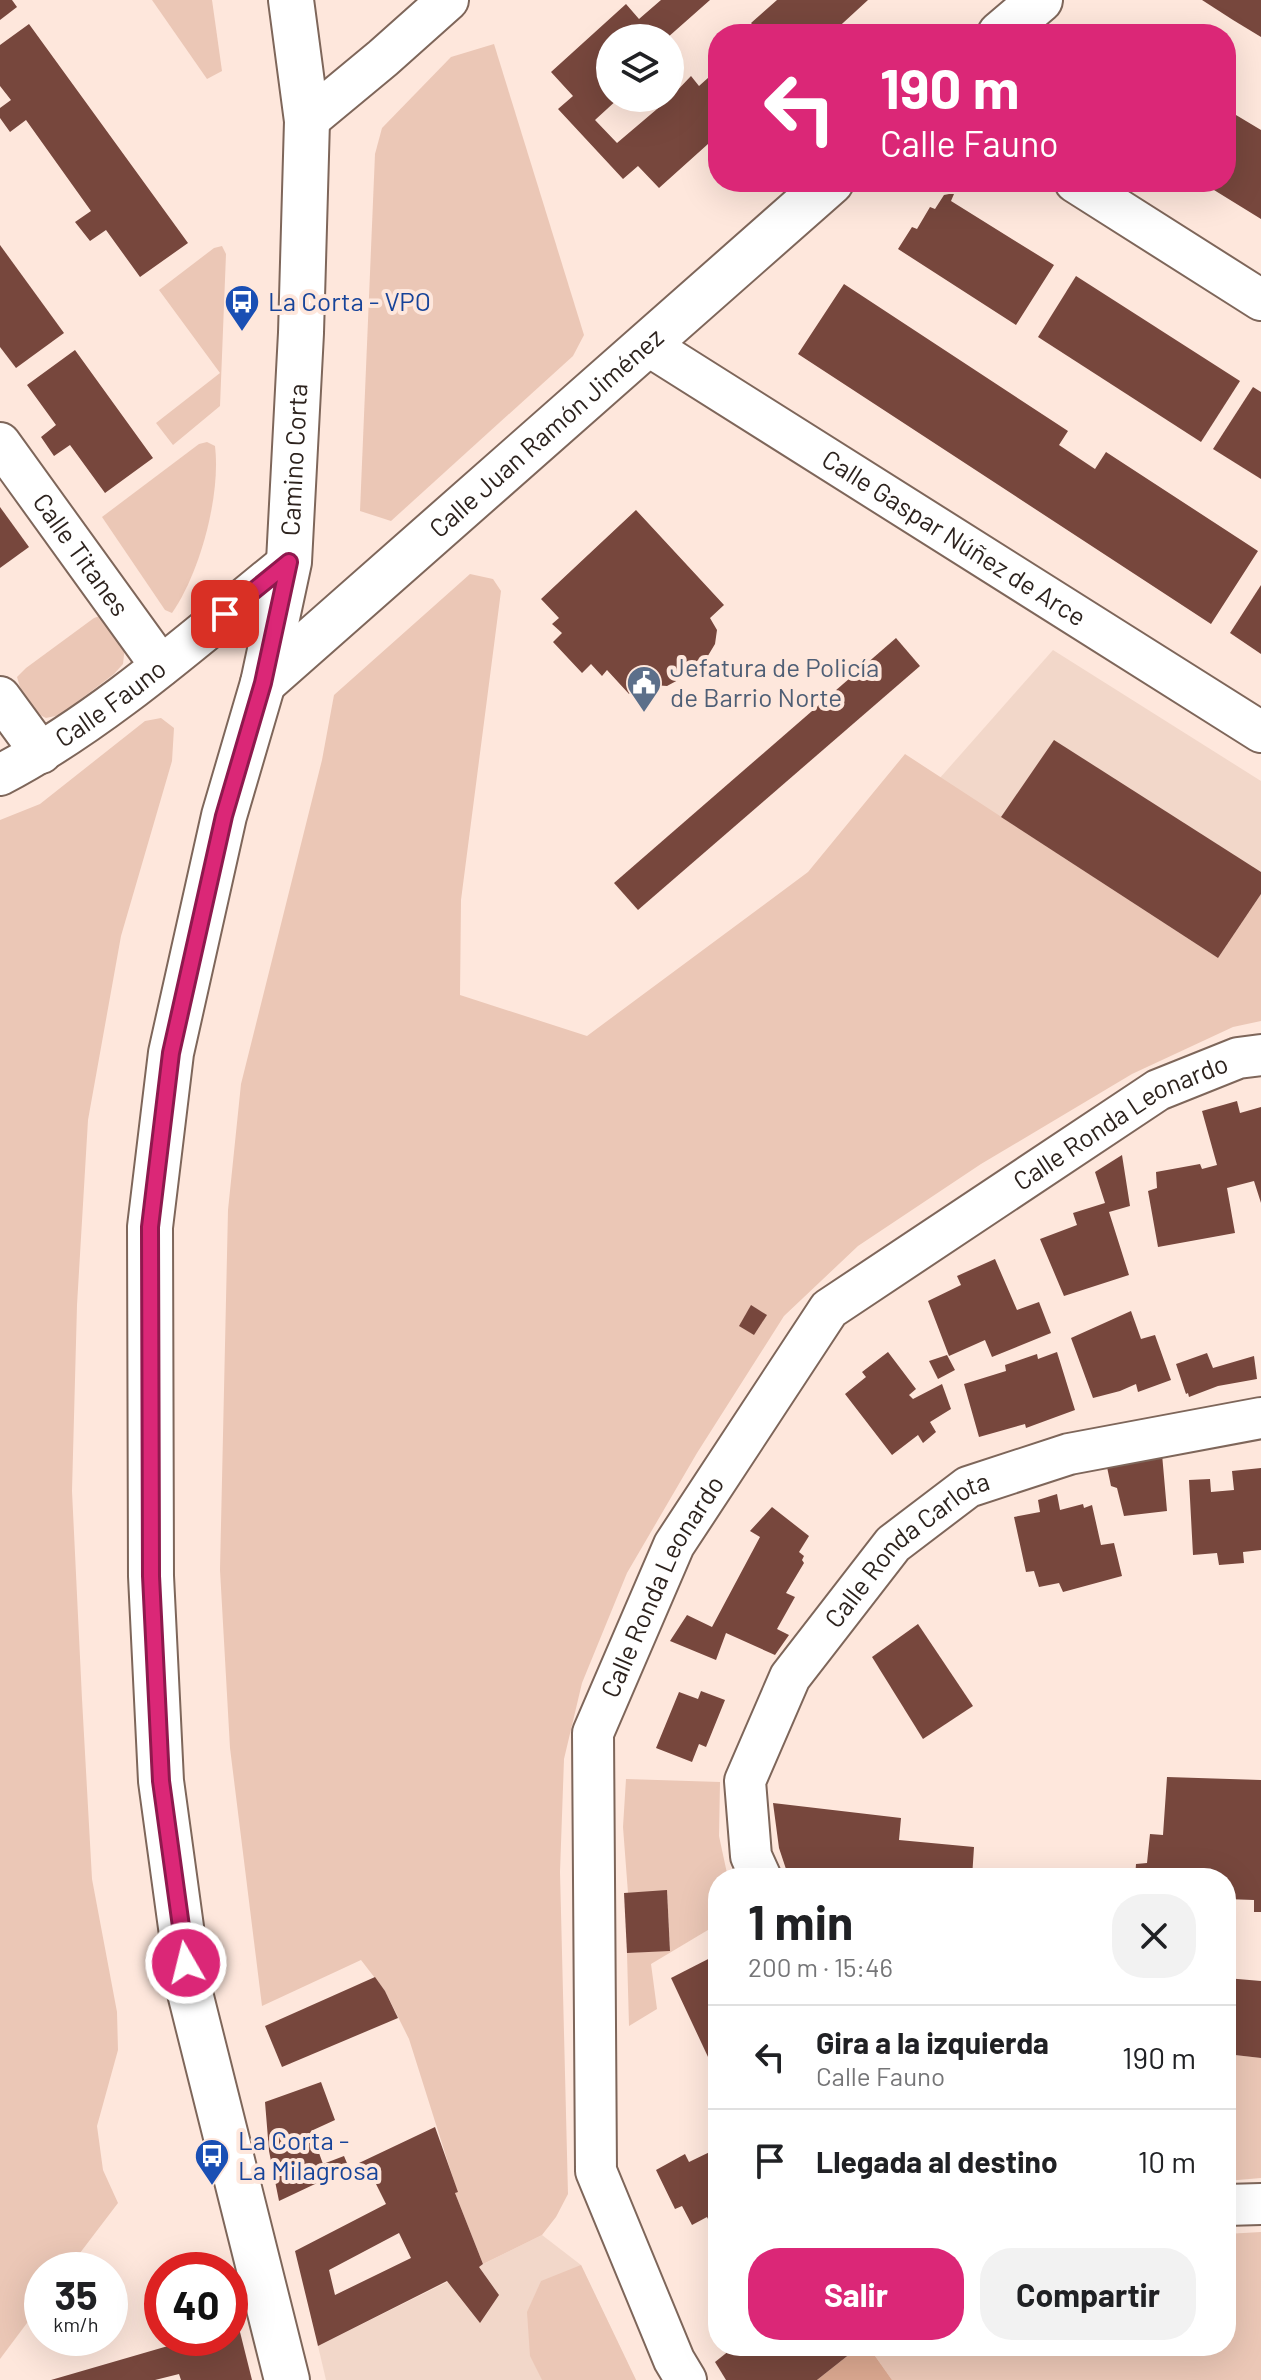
<!DOCTYPE html>
<html lang="es">
<meta charset="utf-8">
<style>
:root{--surface:#fff;--page:#f2f2f2;--text:#202124;--muted:#757577;--line:#e0e0e0;--accent:#db2777}
body{margin:0;font-family:Barlow,sans-serif;background:var(--page);color:var(--text);height:100vh;display:flex;flex-direction:column;font-size:30px;white-space:nowrap}
*{box-sizing:border-box;margin:0}
p{font-size:26px;color:var(--muted)}
.icon{flex:none;width:44px;height:44px;fill:none;stroke:currentColor;stroke-width:2;stroke-linecap:round;stroke-linejoin:round}
.map{position:relative;flex:1;overflow:hidden}
.sheet{position:absolute;left:708px;top:1868px;width:528px;height:488px;display:flex;flex-direction:column;background:var(--surface);border-radius:32px;box-shadow:0 8px 32px #0002}
.sheet>*{flex:none}
.banner{position:absolute;left:708px;top:24px;width:528px;height:168px;border-radius:32px;box-shadow:0 8px 32px #0002;background:#db2777;color:#fff;overflow:hidden}
.fabs{position:absolute;left:596px;top:24px;display:grid;gap:16px}
.fabs a{display:grid;place-items:center;width:88px;height:88px;border-radius:50%;background:var(--surface);box-shadow:0 8px 32px #0002;font-size:40px}
.speed{position:absolute;left:24px;top:2252px;display:flex;gap:16px;font-size:40px;font-weight:700;text-align:center}
.speed>*{display:grid;place-content:center;width:104px;height:104px;border-radius:50%;background:var(--surface);box-shadow:0 8px 32px #0002;line-height:1}
.speed small{font-size:20px;font-weight:400}
.speed .limit{border:12px solid #d22;background:#fff;color:#111}
.pin{position:absolute;display:grid;place-items:center;width:68px;height:68px;color:#fff;margin:-34px;border-radius:16px;box-shadow:0 4px 12px #0006}
.me{position:absolute;width:88px;margin:-44px;rotate:352deg;stroke-linejoin:round;filter:drop-shadow(0 0 6px #0008)}
.turn{display:flex;align-items:center;gap:28px;height:168px;padding:0 40px;font-size:36px}
.turn .icon{width:104px;height:104px;stroke-width:2.5}
.turn b{display:block;font-size:56px;line-height:68px}
.round{display:grid;place-items:center;flex:none;width:84px;height:84px;border-radius:32px;background:var(--page)}
.overview{display:flex;align-items:center;justify-content:space-between;height:136px;padding:0 40px}
h1{font-size:48px;font-weight:700;line-height:60px}
.primary-button{display:flex;gap:16px;margin-top:auto;padding:16px 40px}
.primary-button a{flex:1;height:92px;border-radius:32px;background:var(--accent);color:#fff;font-size:32px;font-weight:700;line-height:92px;text-align:center}
.primary-button a+a{background:var(--page);color:var(--text)}
ul{padding:0;list-style:none}
li{display:flex;align-items:center;gap:24px;height:104px;padding:0 40px;border-top:2px solid var(--line)}
li div{flex:1}
li b{display:block;font-size:30px}
li em{font-style:normal}
.map>svg:first-child{display:block}
.built{fill:#f2d7c9}
.green{fill:#ebc7b6}
.forest{fill:#dba890}
.building{fill:#77473d;fill-rule:evenodd}
.lines{fill:none;stroke-linecap:round;stroke-linejoin:round}
.street-casing{stroke:#7e665a;stroke-width:44}
.secondary-casing{stroke:#7e665a;stroke-width:48}
.street{stroke:#fff;stroke-width:40}
.secondary{stroke:#fff;stroke-width:44}
.route-casing{stroke:#8e194d;stroke-width:20}
.route{stroke:#db2777;stroke-width:14}
.labels{text-anchor:middle;stroke-width:8;stroke-linejoin:round;paint-order:stroke}
.transit-label{font-size:26px;fill:#164399;stroke:#fee7dc;text-anchor:start}
.street-label{font-size:26px;fill:#2d231e;stroke:#fee7dc}
.service-label{font-size:26px;fill:#4e5e75;stroke:#fee7dc;text-anchor:start}
</style>
<div class="map">
<svg width="1261" height="2380" viewBox="0 0 1261 2380">
<rect width="100%" height="100%" fill="#fee7dc"/>
<g class="built">
<polygon points="1053,650 1261,781 1261,894 1218,958 939,779"/>
<polygon points="542,2235 581,2265 636,2380 326,2380 318,2346"/>
</g>
<g class="green">
<polygon points="152,0 212,0 222,71 207,79"/>
<polygon points="494,44 584,335 573,356 391,521 360,511 375,154 382,128 451,57"/>
<polygon points="222,246 226,254 220,406 173,445 156,423 220,373 159,290 214,248"/>
<path d="M 207,442 L 215,446 C 221,495 200,573 172,613 L 165,610 L 102,517 L 199,444 Z"/>
<polygon points="470,574 493,579 501,591 461,900 460,995 587,1036 808,872 905,754 1218,958 1261,894 1261,1021 1233,1027 1132,1074 981,1164 858,1246 784,1316 697,1453 627,1573 582,1683 564,1759 560,1872 568,2194 556,2217 542,2235 483,2264 455,2193 457,2191 409,2039 385,1991 361,1960 262,2006 230,1748 220,1570 228,1210 241,1084 322,760 334,695"/>
<polygon points="105,614 126,637 123,664 114,674 60,715 46,718 36,713 20,687 17,677 26,668 94,618"/>
<polygon points="161,718 174,728 172,761 121,936 88,1120 77,1305 72,1491 82,1699 92,1879 117,2012 118,2050 97,2126 103,2170 118,2203 67,2270 42,2270 42,2303 0,2359 0,820 40,804 145,721"/>
<polygon points="626,1779 720,1782 719,1836 728,1878 718,1878 718,1924 651,1964 657,2009 629,2026 627,1953 670,1950 667,1891 628,1893 623,1827"/>
<polygon points="1226,2054 1261,2058 1261,2178 1226,2181"/>
<polygon points="1261,2232 1261,2380 892,2380 868,2346 1226,2346 1226,2234"/>
<polygon points="581,2265 636,2380 542,2380 530,2356 527,2312 541,2281"/>
</g>
<polygon class="forest" points="860,2346 868,2346 892,2380 817,2380"/>
<g class="building">
<polygon points="0,0 12,0 17,7 0,20"/>
<polygon points="661,0 710,0 667,38 610,38 610,98 619,98 595,120 617,143 670,98 691,76 699,86 718,69 718,135 659,188 638,166 623,179 558,109 573,96 551,72 626,4 639,19"/>
<polygon points="777,0 868,0 831,34 757,34 759,32 751,23"/>
<polygon points="1202,0 1261,0 1261,37 1233,20"/>
<polygon points="29,24 188,243 140,277 106,230 90,241 75,222 91,211 26,120 10,132 0,118 0,108 11,100 0,86 0,45"/>
<polygon points="1226,109 1261,130 1261,219 1201,182 1226,182"/>
<polygon points="949,194 954,194 951,201 1054,265 1016,325 898,249 912,227 917,229 930,207 935,209 944,195"/>
<polygon points="0,245 64,333 16,368 0,347"/>
<polygon points="1076,276 1240,381 1201,442 1038,337"/>
<polygon points="844,284 1068,431 1059,445 1095,469 1106,452 1258,551 1211,624 798,354"/>
<polygon points="75,350 153,458 105,493 70,445 54,456 41,437 56,425 27,385"/>
<polygon points="1253,387 1261,392 1261,479 1213,449"/>
<polygon points="0,507 29,547 0,568"/>
<polygon points="636,510 724,605 710,618 717,630 715,644 706,659 693,672 667,686 653,685 645,679 629,694 607,670 602,676 591,664 582,673 553,642 562,633 552,624 559,618 541,599"/>
<polygon points="1261,585 1261,654 1230,633"/>
<polygon points="896,638 920,666 638,910 614,883"/>
<polygon points="1054,740 1261,872 1261,894 1218,958 1001,817"/>
<polygon points="1237,1101 1240,1113 1261,1107 1261,1203 1254,1181 1227,1188 1235,1233 1158,1247 1148,1191 1157,1188 1156,1172 1200,1164 1202,1169 1217,1165 1202,1111"/>
<polygon points="1122,1155 1130,1206 1109,1212 1129,1275 1064,1296 1040,1239 1077,1225 1073,1213 1105,1203 1095,1172"/>
<polygon points="995,1259 1017,1310 1039,1302 1051,1333 992,1357 985,1340 949,1356 928,1301 961,1285 957,1276"/>
<polygon points="751,1305 767,1315 754,1335 739,1326"/>
<polygon points="1131,1311 1141,1339 1155,1335 1171,1380 1138,1392 1136,1384 1120,1391 1093,1398 1071,1338"/>
<polygon points="888,1352 916,1389 909,1395 913,1399 942,1384 951,1409 930,1422 936,1432 923,1443 918,1435 892,1455 845,1394 866,1377 862,1372"/>
<polygon points="1057,1352 1075,1410 1026,1428 1025,1424 979,1437 964,1384 1006,1371 1005,1365 1037,1354 1038,1359"/>
<polygon points="1207,1353 1213,1368 1254,1356 1257,1379 1218,1386 1189,1397 1188,1393 1186,1394 1176,1364"/>
<polygon points="947,1355 955,1370 938,1379 929,1361"/>
<polygon points="1162,1454 1167,1511 1124,1516 1117,1488 1111,1486 1107,1467"/>
<polygon points="1261,1468 1261,1550 1243,1552 1244,1563 1219,1565 1217,1553 1193,1555 1189,1480 1210,1479 1211,1492 1234,1490 1232,1471"/>
<polygon points="1057,1494 1060,1510 1083,1504 1084,1508 1092,1505 1101,1545 1114,1543 1122,1576 1063,1592 1059,1583 1039,1587 1034,1571 1026,1572 1014,1517 1040,1512 1038,1500"/>
<polygon points="772,1507 809,1536 799,1552 804,1556 802,1560 804,1563 786,1593 795,1597 777,1629 789,1635 775,1655 726,1633 716,1660 670,1641 687,1615 712,1627 760,1537 750,1531"/>
<polygon points="918,1624 973,1706 923,1739 872,1657"/>
<polygon points="701,1691 725,1700 706,1747 699,1744 692,1762 656,1748 679,1692 698,1699"/>
<polygon points="1167,1777 1261,1780 1261,1912 1254,1912 1254,1900 1226,1899 1226,1878 1135,1878 1136,1864 1147,1863 1150,1834 1163,1835"/>
<polygon points="773,1803 901,1818 899,1840 974,1847 972,1878 789,1878 779,1848"/>
<polygon points="667,1890 670,1951 627,1953 624,1893"/>
<polygon points="718,1954 718,2055 709,2059 671,1978"/>
<polygon points="375,1977 385,1991 398,2018 282,2067 265,2026"/>
<polygon points="1226,1978 1261,1981 1261,2058 1226,2054"/>
<polygon points="321,2082 335,2120 311,2131 323,2164 344,2156 349,2168 279,2201 269,2151 265,2102"/>
<path d="M 435,2127 L 458,2192 L 455,2193 L 483,2264 L 479,2267 L 499,2295 L 480,2323 L 447,2281 L 318,2346 L 295,2251 L 386,2204 L 370,2172 L 364,2174 L 359,2163 ZM 399,2233 L 411,2258 L 335,2295 L 329,2270 Z"/>
<polygon points="716,2149 718,2149 718,2239 707,2217 692,2225 682,2206 675,2209 656,2170 685,2154 689,2162"/>
<polygon points="235,2312 252,2380 181,2380 179,2374 155,2380 51,2380 168,2346 184,2338 230,2338 230,2315"/>
<polygon points="735,2346 860,2346 817,2380 726,2380 715,2362"/>
</g>
<g class="lines">
<defs>
<g id="street">
<polyline points="307,121 383,58 448,0"/>
<polyline points="1075,182 1261,300"/>
<path id="s1" d="M 646,344 L 1261,732"/>
<path id="s2" d="M 0,443 L 161,666"/>
<polyline points="0,697 41,753"/>
<path id="s3" d="M 0,775 C 102,722 200,634 289,562"/>
<path id="s4" d="M 761,1878 L 751,1856 L 745,1781 L 790,1677 L 893,1544 L 968,1487 L 1069,1454 L 1261,1418"/>
<polyline points="1226,2205 1261,2204"/>
<path id="s5" d="M 686,2380 L 674,2360 L 596,2171 L 593,1733 L 674,1545 L 829,1309 L 1158,1090 L 1238,1058 L 1261,1055"/>
</g>
<g id="secondary">
<polyline points="1000,34 1040,0"/>
<path id="s6" d="M 263,683 L 831,182"/>
<path id="s7" d="M 287,2380 L 190,1993 L 161,1781 L 151,1576 L 150,1227 L 171,1053 L 224,816 L 263,683 L 289,562 L 301,333 L 307,121 L 291,0"/>
</g>
</defs>
<use href="#street" class="street-casing"/>
<use href="#secondary" class="secondary-casing"/>
<use href="#street" class="street"/>
<use href="#secondary" class="secondary"/>
</g>
<g class="lines">
<defs>
<polyline id="route" points="186,1963 161,1781 151,1576 150,1227 171,1053 224,816 263,683 289,562 225,614"/>
</defs>
<use href="#route" class="route-casing"/>
<use href="#route" class="route"/>
</g>
<defs>
<symbol id="bus-pin" viewBox="-11 -11 22 30"><path d="M0 17L-7.5 6A9.5 9.5 0 1 1 7.5 6Z" fill="#1a4fb4" stroke="#fee7dc"/><path d="M-5-6H5V4H4V6H2V4H-2V6H-4V4H-5ZM-3.5-4V0h7V-4ZM-3.5 1.2v1.5H-2V1.2ZM2 1.2v1.5H3.5V1.2Z" fill="#fff"/></symbol>
<symbol id="civic-pin" viewBox="-11 -11 22 30"><path d="M0 17L-7.5 6A9.5 9.5 0 1 1 7.5 6Z" fill="#5c6f8a" stroke="#fee7dc"/><path d="M-.6-6.5H3V-4.5H.6V-3L4-1V1h2V6H-6V1h2V-1L-.6-3ZM-1.2 2.5V6h2.4V2.5Z" fill="#fff"/></symbol>
</defs>
<g fill-rule="evenodd">
<use href="#bus-pin" x="222" y="282" width="40" height="54"/>
<use href="#civic-pin" x="624" y="663" width="40" height="54"/>
<use href="#bus-pin" x="192" y="2136" width="40" height="54"/>
</g>
<g class="labels">
<g class="transit-label">
<text x="268" y="311">La Corta - VPO</text>
<text x="238" y="2150">La Corta -<tspan x="238" dy="30">La Milagrosa</tspan></text>
</g>
<g class="street-label">
<text dy="9" stroke="none"><textPath href="#s6" startOffset="378">Calle Juan Ramón Jiménez</textPath></text>
<text dy="9" stroke="none"><textPath href="#s7" startOffset="1950">Camino Corta</textPath></text>
<text dy="9" stroke="none"><textPath href="#s1" startOffset="364">Calle Gaspar Núñez de Arce</textPath></text>
<text dy="9" stroke="none"><textPath href="#s2" startOffset="138">Calle Titanes</textPath></text>
<text dy="9" stroke="none"><textPath href="#s3" startOffset="132">Calle Fauno</textPath></text>
<text dy="9" stroke="none"><textPath href="#s5" startOffset="1500">Calle Ronda Leonardo</textPath></text>
<text dy="9" stroke="none"><textPath href="#s4" startOffset="388">Calle Ronda Carlota</textPath></text>
<text dy="9" stroke="none"><textPath href="#s5" startOffset="828">Calle Ronda Leonardo</textPath></text>
</g>
<g class="service-label">
<text x="670" y="677">Jefatura de Policía<tspan x="670" dy="30">de Barrio Norte</tspan></text>
</g>
</g>
</svg>
<div class="fabs">
<a><svg class="icon" aria-label="layers" viewBox="0 0 24 24"><path d="M12 4l9 5-9 5-9-5zM3 14l9 5 9-5"/></svg></a>
</div>
<div class="speed"><div>35<small>km/h</small></div><div class="limit">40</div></div>
<div class="pin" style="left:225px;top:614px;background:#d93025"><svg class="icon" aria-label="arrive" viewBox="0 0 24 24"><path d="M6 21V4h12l-3 4 3 4H6"/></svg></div>
<svg class="me" style="left:186px;top:1963px" viewBox="-20 -20 40 40"><circle r="17" fill="#db2777" stroke="#fff" stroke-width="3"/><path d="M0-11L8 9 0 5-8 9z" fill="#fff"/></svg>
<div class="banner">
<div class="turn"><svg class="icon" aria-label="left" viewBox="0 0 24 24"><path d="M17 20v-9H6M10 6l-5 5 5 5"/></svg><div><b>190 m</b>Calle Fauno</div></div>
</div>
<section class="sheet">
<div class="overview"><div><h1>1 min</h1><p>200 m · 15:46</p></div><a class="round"><svg class="icon" aria-label="close" viewBox="0 0 24 24"><path d="M6 6l12 12M18 6L6 18"/></svg></a></div>
<ul>
<li><svg class="icon" aria-label="left" viewBox="0 0 24 24"><path d="M17 20v-9H6M10 6l-5 5 5 5"/></svg><div><b>Gira a la izquierda</b><p>Calle Fauno</p></div><em>190 m</em></li>
<li><svg class="icon" aria-label="arrive" viewBox="0 0 24 24"><path d="M6 21V4h12l-3 4 3 4H6"/></svg><div><b>Llegada al destino</b></div><em>10 m</em></li>
</ul>
<div class="primary-button"><a>Salir</a><a>Compartir</a></div>
</section>
</div>
